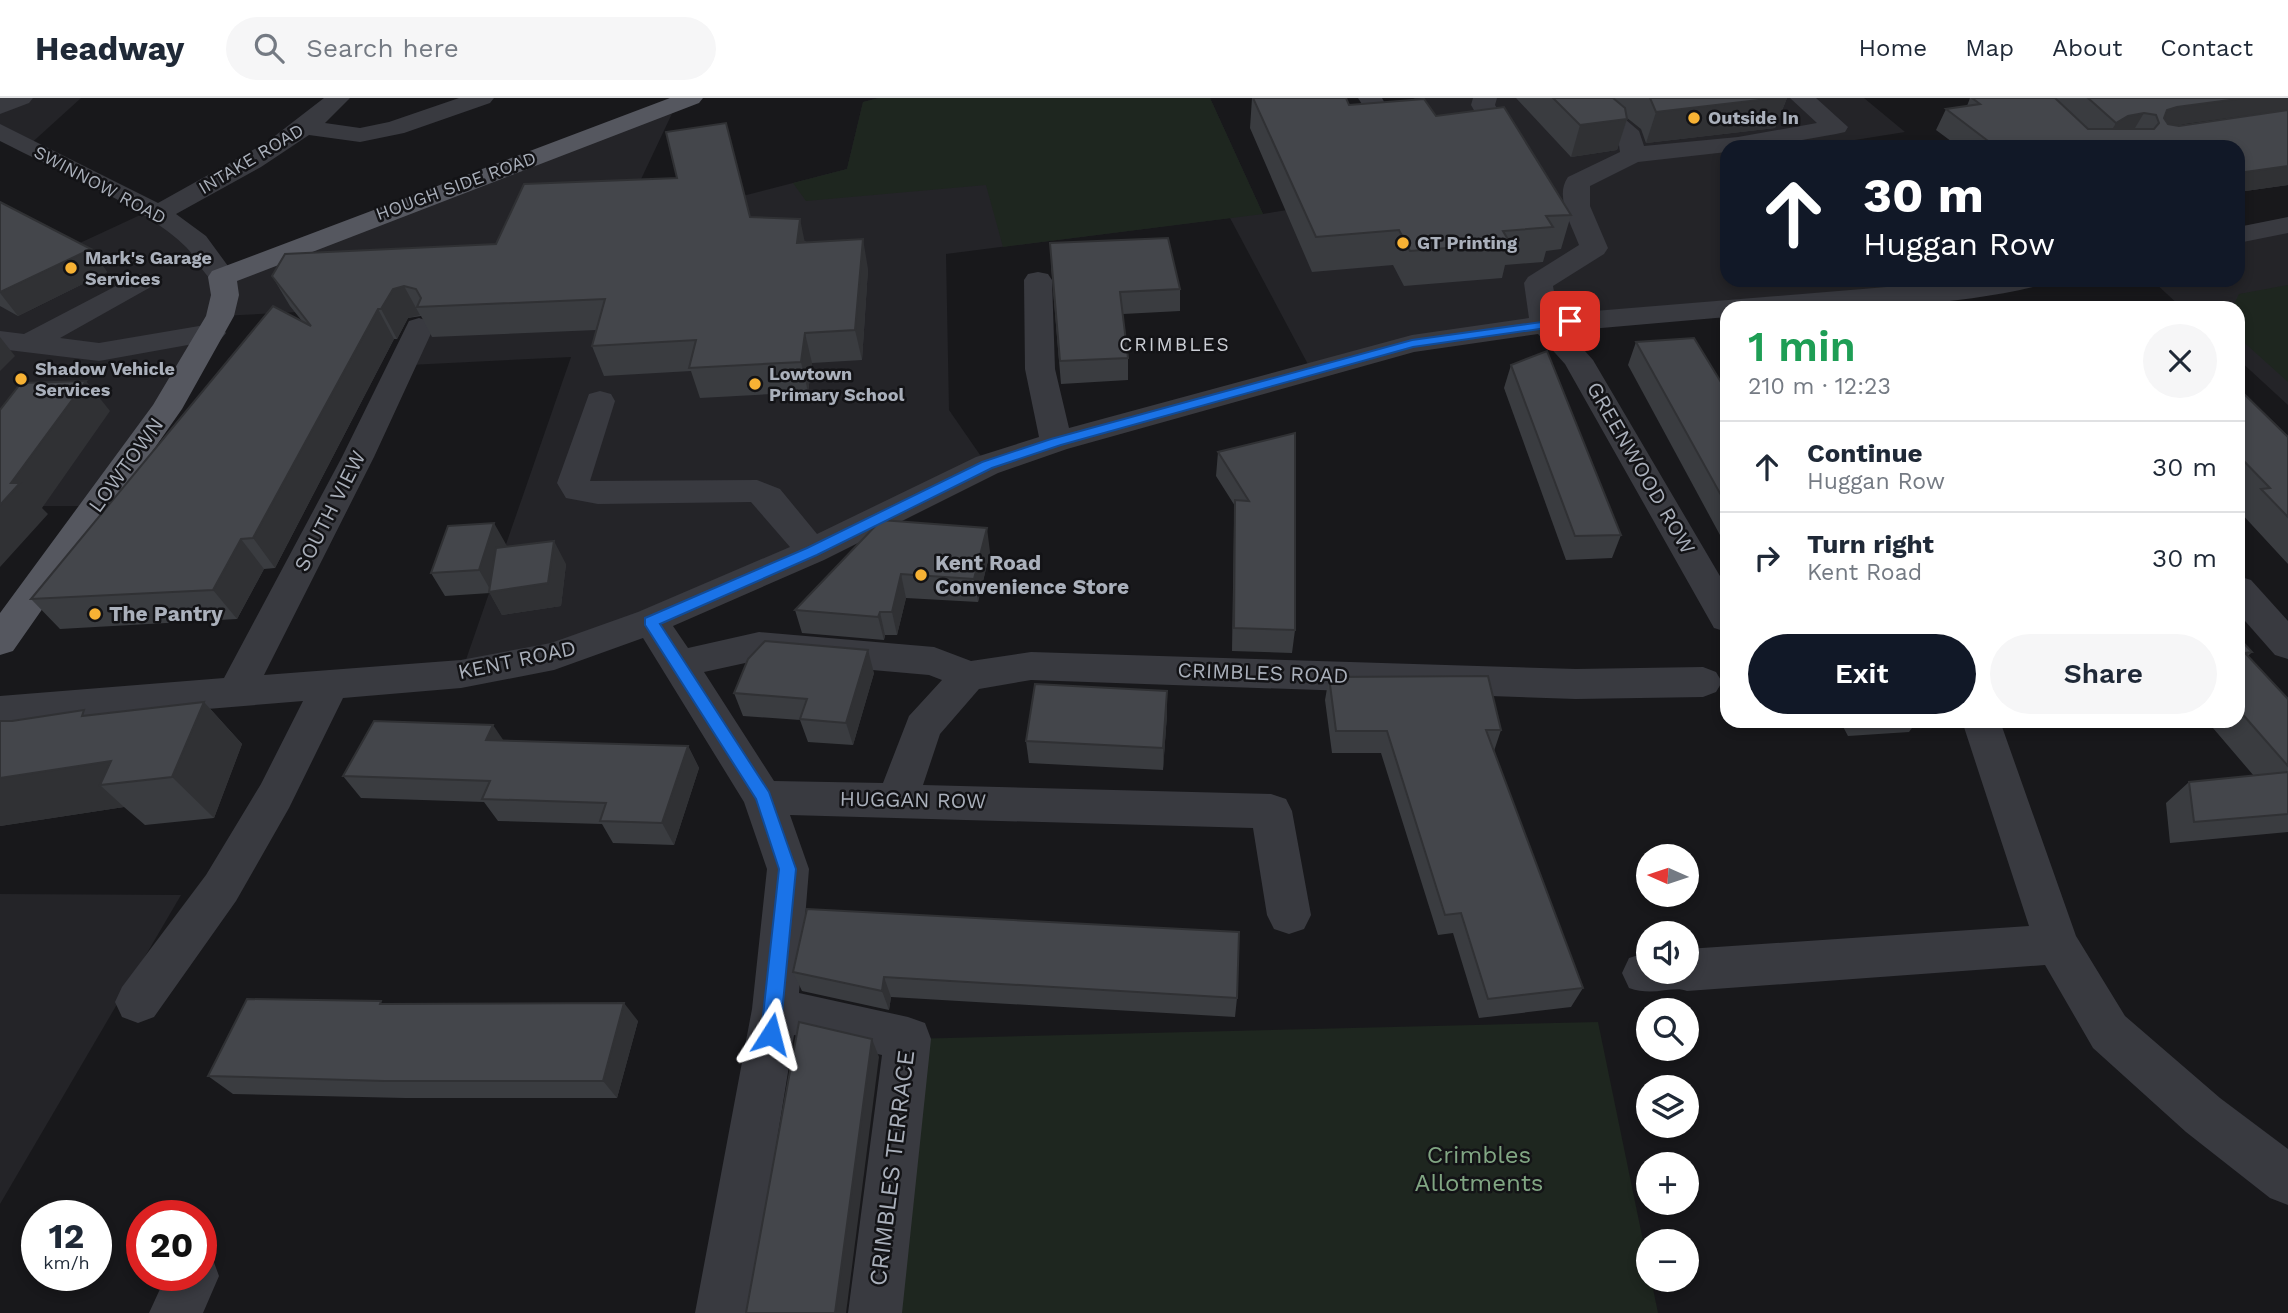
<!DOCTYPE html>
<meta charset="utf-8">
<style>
:root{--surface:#fff;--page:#f6f6f7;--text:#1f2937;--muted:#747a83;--line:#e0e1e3;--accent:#111827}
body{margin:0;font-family:"Work Sans",sans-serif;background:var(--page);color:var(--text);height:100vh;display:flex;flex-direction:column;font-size:26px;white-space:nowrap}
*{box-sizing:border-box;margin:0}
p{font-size:23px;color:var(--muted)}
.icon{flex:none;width:38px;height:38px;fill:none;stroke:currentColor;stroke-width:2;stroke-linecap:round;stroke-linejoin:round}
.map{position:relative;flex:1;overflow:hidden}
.drawer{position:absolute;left:1720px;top:203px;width:525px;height:427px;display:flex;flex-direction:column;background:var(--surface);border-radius:21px;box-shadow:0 4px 10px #0003}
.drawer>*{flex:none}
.guide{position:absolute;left:1720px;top:42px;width:525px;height:147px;border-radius:21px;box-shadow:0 4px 10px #0003;background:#111827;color:#fff;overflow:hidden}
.needle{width:46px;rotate:273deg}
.controls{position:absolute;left:1636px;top:746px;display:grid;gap:14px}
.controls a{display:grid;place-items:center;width:63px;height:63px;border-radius:50%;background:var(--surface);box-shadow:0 4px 10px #0003;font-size:35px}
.speed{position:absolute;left:21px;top:1102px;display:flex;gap:14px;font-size:35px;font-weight:700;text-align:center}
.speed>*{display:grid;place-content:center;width:91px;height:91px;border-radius:50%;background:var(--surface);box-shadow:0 4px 10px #0003;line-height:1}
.speed small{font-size:18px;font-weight:400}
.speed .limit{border:10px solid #d22;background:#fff;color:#111}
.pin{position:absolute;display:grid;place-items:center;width:60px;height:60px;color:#fff;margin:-30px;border-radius:14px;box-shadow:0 4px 10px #0006}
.me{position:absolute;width:77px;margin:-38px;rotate:9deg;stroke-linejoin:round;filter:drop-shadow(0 0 5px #0008)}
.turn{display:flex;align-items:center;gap:24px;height:147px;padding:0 28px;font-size:32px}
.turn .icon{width:91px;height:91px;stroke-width:2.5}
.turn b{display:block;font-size:49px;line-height:60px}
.round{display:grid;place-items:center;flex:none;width:74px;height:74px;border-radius:37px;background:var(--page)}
.headline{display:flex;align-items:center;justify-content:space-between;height:119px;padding:0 28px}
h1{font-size:42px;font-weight:600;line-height:52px;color:#1e9e55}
.cta{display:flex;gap:14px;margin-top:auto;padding:14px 28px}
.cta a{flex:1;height:80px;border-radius:42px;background:var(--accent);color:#fff;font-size:28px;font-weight:600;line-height:80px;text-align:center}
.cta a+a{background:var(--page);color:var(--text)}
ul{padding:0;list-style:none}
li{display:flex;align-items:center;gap:21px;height:91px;padding:0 28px;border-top:2px solid var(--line)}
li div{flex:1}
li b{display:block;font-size:26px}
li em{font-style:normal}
header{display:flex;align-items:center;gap:42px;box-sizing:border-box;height:98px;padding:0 35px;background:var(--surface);border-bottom:2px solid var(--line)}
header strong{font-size:33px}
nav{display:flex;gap:38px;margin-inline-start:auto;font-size:24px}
.search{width:490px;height:63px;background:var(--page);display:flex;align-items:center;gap:18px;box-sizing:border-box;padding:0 24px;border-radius:38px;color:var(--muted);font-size:26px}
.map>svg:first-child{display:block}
.built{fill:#242428}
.green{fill:#1e261f}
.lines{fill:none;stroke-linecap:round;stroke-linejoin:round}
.minor{fill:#393a40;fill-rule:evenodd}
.major{fill:#55575f;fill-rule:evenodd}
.wall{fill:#3a3c40}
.shaded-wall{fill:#303134}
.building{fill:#44464b;stroke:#303134;stroke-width:2}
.route{fill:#1a73e8;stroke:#114b97;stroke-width:2}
.poi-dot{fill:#f7b234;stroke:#131316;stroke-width:2.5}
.labels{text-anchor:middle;stroke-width:5;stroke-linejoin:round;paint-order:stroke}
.far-poi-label{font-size:18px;font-weight:bold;fill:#aab0bb;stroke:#131316;text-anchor:start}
.far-street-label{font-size:18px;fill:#aab0bb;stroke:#131316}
.far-neighbourhood-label{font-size:19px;letter-spacing:2px;fill:#cccfd6;stroke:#131316}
.street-label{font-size:21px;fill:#aab0bb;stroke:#131316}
.poi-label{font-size:21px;font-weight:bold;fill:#aab0bb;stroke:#131316;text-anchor:start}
.near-park-label{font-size:24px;fill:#81a683;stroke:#131316}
.near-street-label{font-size:24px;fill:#aab0bb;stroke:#131316}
</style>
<header>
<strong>Headway</strong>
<div class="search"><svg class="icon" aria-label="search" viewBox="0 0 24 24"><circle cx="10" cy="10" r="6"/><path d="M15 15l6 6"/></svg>Search here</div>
<nav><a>Home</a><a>Map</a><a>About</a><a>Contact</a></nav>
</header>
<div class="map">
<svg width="2288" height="1215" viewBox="0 0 2288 1215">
<rect width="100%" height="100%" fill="#18181b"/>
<g class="built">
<polygon points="0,0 81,0 27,49 0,33"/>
<polygon points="879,0 1210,0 1263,116 1460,84 1402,7 1415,0 1864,0 1905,34 1811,49 1727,49 1727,182 1892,182 1906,195 1545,226 1311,272 1230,120 946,156 949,312 987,367 651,523 461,576 571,259 409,267 436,207 220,218 96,408 0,408 0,182 151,112 222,178 677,5 618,130 847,71 863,4"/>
<polygon points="2288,127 2288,307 2238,261 2238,210 2182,210 2152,182 2238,182 2238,137"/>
<polygon points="0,796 181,797 0,1106"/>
</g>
<g class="green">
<polygon points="879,0 1210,0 1263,116 1003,149 986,87 806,103 793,85 847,71 863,4"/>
<polygon points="2288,187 2288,284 2238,239 2238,210 2232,210 2239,196"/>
<polygon points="1598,924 1648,1167 1648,1181 1651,1181 1658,1215 875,1215 908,941"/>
</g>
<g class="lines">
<g class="minor">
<polygon points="0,0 33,0 29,5 0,16"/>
<path d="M 324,0 L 350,0 L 325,25 L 360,30 L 389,24 L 459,0 L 494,0 L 490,5 L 404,35 L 360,44 L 309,37 L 261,69 L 176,116 L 206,138 L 236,179 L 232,185 C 206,191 202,165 186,149 C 145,108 54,71 0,43 L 0,26 L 158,105 L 267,44 Z"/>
<polygon points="1358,0 1382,0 1387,9 1383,14 1367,14"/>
<polygon points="1473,0 1497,0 1495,7 1506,26 1503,31 1485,31 1471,7"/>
<path d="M 1574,0 L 1600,0 L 1639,33 L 1644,48 L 1738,39 L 1817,25 L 1790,0 L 1816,0 L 1848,29 L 1845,34 L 1836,36 L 1763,49 L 1727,49 L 1727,54 L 1638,64 L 1590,88 L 1590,108 L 1608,150 L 1604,156 L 1553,188 L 1558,216 L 1971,182 L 2041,182 L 2037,188 C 1940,212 1826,210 1727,210 L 1727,219 L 1567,233 L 1593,262 L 1727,490 L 1727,534 L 1714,530 L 1565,266 L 1538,236 L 1414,254 L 1067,351 L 998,375 L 824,462 L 673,528 L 688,550 L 759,534 L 934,549 L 971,563 L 1031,554 L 1576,571 L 1703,569 L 1716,574 L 1722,584 L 1716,594 L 1703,599 L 1576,601 L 1031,582 L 979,591 L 940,636 L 923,687 L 1271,696 L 1286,701 L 1292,713 L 1311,817 L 1304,831 L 1289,836 L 1274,831 L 1267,817 L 1253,730 L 790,717 L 809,771 L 799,895 L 908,919 L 925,925 L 931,941 L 902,1215 L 848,1215 L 882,957 L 794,937 L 749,1215 L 695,1215 L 752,911 L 767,771 L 744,704 L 643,540 L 554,572 L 461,590 L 343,600 L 289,710 L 236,803 L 154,919 L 138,925 L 122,919 L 115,904 L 122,889 L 206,777 L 261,686 L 303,603 L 0,628 L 0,598 L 224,580 L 342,359 L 409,223 L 419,220 L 429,223 L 434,229 L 374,359 L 264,577 L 461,562 L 551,545 L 638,514 L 790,449 L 751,404 L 598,406 L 566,400 L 557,385 L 589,296 L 600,293 L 611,296 L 615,303 L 590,383 L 757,382 L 780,391 L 817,436 L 976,359 L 1039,339 L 1025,271 L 1024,182 L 1028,176 L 1038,174 L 1048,176 L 1052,182 L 1055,271 L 1069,330 L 1412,237 L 1529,220 L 1524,185 L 1528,179 L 1579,147 C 1572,128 1554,98 1568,79 L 1620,54 L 1618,40 ZM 759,562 L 929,577 L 942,582 L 909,618 L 883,685 L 774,683 L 704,574 Z"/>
<polygon points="2288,119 2288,135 2238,145 2238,129"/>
<polygon points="139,176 149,178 153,184 149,190 60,240 99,245 211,226 221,229 226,235 221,241 99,263 0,251 0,233 24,236"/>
<polygon points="2238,478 2251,482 2288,523 2288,561 2275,557 2238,515"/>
<path d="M 1962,623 L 2000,623 L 2076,838 L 2125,918 L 2220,1000 L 2288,1051 L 2288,1107 L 2270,1100 L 2186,1034 L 2093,950 L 2045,867 L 1687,893 C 1673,887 1654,899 1629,890 L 1622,875 L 1629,860 L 1648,854 L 1648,873 L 1687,873 L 1687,851 L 2029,828 Z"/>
<polygon points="201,1155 212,1159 219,1178 203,1215 149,1215 166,1178 201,1178"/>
</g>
<polygon class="major" points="670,0 703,0 699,5 237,183 239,197 234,218 182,311 13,553 0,557 0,515 153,307 206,218 211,197 208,179 212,173"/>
</g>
<g class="wall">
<polygon points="1252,0 1346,0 1349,7 1436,18 1571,117 1561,151 1546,153 1543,164 1505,167 1502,180 1404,188 1393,167 1312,174 1250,30"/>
<polygon points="1516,0 1787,0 1775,30 1646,45 1641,31 1626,19 1627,21 1617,52 1571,59"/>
<polygon points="1970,0 2288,0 2176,28 2288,13 2288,87 2238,94 2238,49 1959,49 1936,32 1946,11 1967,8"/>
<polygon points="0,104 91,151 107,174 18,218 0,208"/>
<polygon points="750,119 868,171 862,262 812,265 808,294 700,300 691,273 604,278 592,248 596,232 432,239 421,218 408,220 397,241 394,241 275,470 264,471 237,521 60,531 31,501 302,223 290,208 272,178 496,146"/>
<polygon points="1051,168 1180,191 1180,213 1123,216 1128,260 1128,282 1061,286"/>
<polygon points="1636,244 1727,294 1727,450 1628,267"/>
<polygon points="1511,267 1621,437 1612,460 1566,462 1504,290"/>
<polygon points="2238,290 2288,339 2288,466 2240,414 2244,409 2238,402"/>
<polygon points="1295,335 1295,532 1292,555 1232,553 1234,425 1235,408 1216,378 1218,354"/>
<polygon points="881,422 990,454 978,504 906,500 897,537 885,537 884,542 802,535 795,512"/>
<polygon points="507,448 566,466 561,508 502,517 490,495 445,498 431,475"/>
<polygon points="2238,539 2252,554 2248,558 2288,601 2288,734 2170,745 2166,705 2189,684 2254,678 2207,623 2238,623"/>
<polygon points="874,575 853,647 808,644 800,622 743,618 734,595"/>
<polygon points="1329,579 1501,632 1494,653 1583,890 1571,909 1479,920 1453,835 1438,837 1381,655 1332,655 1325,602"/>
<polygon points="204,604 242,646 214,720 145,727 124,709 0,728 0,623 89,617"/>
<polygon points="1167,616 1163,672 1029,665 1026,643"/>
<polygon points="1840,623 1917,623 1909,634 1848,638"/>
<polygon points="503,642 688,648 699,670 674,747 613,745 602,726 498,723 484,704 361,700 343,678"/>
<polygon points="793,874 1237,900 1235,919 891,899 889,912 802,893"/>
<polygon points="384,906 638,923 617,1000 405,1000 233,996 208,978"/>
</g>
<g class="shaded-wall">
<polygon points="1776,0 1787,0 1775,30 1646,45 1656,14"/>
<polygon points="2245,0 2288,0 2288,12 2164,29 2154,32 2167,12 2177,9"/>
<polygon points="2144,15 2132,35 2104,45 2116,25 2128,18"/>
<polygon points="1627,21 1617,52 1571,59 1580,27"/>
<polygon points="2288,68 2288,87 2238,94 2238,75"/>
<polygon points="800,121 806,150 797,145"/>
<polygon points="863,141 868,171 862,262 855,232"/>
<polygon points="91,151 107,174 18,218 0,195 0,194"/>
<polygon points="404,188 420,217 408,220 397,241 381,211 393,191"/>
<polygon points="378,211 394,241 275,470 253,440"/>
<polygon points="805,235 812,265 808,294 801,264"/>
<polygon points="0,239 15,258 0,273"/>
<polygon points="86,283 110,313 42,410 48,416 0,469 0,407 11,385"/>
<polygon points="494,425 507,448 493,493 554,443 566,466 561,508 502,517 489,494 491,493 479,472"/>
<polygon points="987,430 990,454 978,504 974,481"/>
<polygon points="241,441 264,471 237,521 213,492"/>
<polygon points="901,476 906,500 897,537 892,514"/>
<polygon points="880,514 885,537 884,542 878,519"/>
<polygon points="868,552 874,575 853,647 846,625"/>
<polygon points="1167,593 1167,616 1163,672 1163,650"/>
<polygon points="204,604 242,646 214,720 172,679"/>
<polygon points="493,627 508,649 486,642"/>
<polygon points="688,648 699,670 674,747 662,725"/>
<polygon points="111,663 100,687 124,709 0,728 0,680"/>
<polygon points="884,879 891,899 889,912 882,893"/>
<polygon points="624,905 638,923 617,1000 603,983"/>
<polygon points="872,941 879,959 846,1215 835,1215"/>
</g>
<g class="building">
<polygon points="1253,0 1346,0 1349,7 1424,1 1436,18 1504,9 1571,117 1546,118 1553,129 1503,133 1510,145 1410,153 1399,132 1316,139"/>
<polygon points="1553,0 1613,0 1625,10 1627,21 1580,27"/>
<polygon points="1650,0 1776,0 1656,14"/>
<polygon points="1972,0 2055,0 2088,31 2154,31 2159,25 2156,17 2144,15 2128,18 2116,25 2088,0 2245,0 2177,9 2167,12 2164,20 2168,26 2179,28 2288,12 2288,68 2238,75 2238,49 1996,49 1946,11 1980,6"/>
<polygon points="726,25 750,119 800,121 797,145 863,141 855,232 805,235 801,264 689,270 696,242 592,248 605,201 417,209 421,200 416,191 404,188 393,191 381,211 378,211 253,440 241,441 213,492 31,501 273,208 311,228 272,178 285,156 496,146 524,86 677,80 666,34"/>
<polygon points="0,104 91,151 0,194"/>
<polygon points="1168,140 1180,191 1120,194 1128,260 1060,263 1050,145"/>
<polygon points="1694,240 1727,294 1727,408 1636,244"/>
<polygon points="1547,253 1621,437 1575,438 1511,267"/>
<polygon points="86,283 11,385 20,385 0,407 0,312 21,285"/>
<polygon points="2238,290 2288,339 2288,419 2261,391 2270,390 2238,357"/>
<polygon points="1295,335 1295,532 1234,530 1235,402 1249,403 1218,354"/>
<polygon points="881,422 987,430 974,481 901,476 892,514 880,514 878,519 795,512"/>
<polygon points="494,425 479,472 431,475 448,428"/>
<polygon points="554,443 548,485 489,494 496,450"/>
<polygon points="2238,539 2252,554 2245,555 2288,601 2288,668 2238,611"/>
<polygon points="765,543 868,552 846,625 800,621 807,601 734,595 748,561"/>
<polygon points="1488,578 1501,632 1486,632 1583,890 1488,901 1461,815 1445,817 1387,633 1336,633 1329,579"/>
<polygon points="1035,586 1167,593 1163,650 1026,643"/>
<polygon points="204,604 172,679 100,687 111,663 0,680 0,623 12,623 84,612 82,618"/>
<polygon points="374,623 493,627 486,642 688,648 662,725 600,723 606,705 482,701 490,683 343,678"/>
<polygon points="2288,674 2288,716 2194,724 2189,684"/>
<polygon points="807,811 1239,834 1237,900 884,879 882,893 793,874"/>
<polygon points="247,901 381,903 380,906 624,905 603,983 384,983 208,978"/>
<polygon points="799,924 872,941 835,1215 746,1215"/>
</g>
<polygon class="route" points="1570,220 1576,223 1574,226 1413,249 1061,347 992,370 817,457 660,526 769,694 796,771 780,936 777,943 771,945 764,943 761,936 779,771 756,701 645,527 645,520 807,450 982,364 1051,341 1412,242"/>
<g class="poi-dot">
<circle cx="1694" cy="20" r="7"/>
<circle cx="1403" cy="145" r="7"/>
<circle cx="71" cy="170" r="7"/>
<circle cx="21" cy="281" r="7"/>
<circle cx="755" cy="286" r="7"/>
<circle cx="921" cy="477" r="7"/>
<circle cx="95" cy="516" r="7"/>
</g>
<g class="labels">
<g class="far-poi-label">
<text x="1708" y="26">Outside In</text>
<text x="1417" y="151">GT Printing</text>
<text x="85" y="166">Mark's Garage<tspan x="85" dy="21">Services</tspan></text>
<text x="35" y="277">Shadow Vehicle<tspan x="35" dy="21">Services</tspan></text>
<text x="769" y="282">Lowtown<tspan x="769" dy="21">Primary School</tspan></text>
</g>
<g class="far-street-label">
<text transform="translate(251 61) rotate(-31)" y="6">INTAKE ROAD</text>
<text transform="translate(100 87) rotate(28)" y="6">SWINNOW ROAD</text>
<text transform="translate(456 88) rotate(-20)" y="6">HOUGH SIDE ROAD</text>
</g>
<g class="far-neighbourhood-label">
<text x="1175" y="253">CRIMBLES</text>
</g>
<g class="street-label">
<text transform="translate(126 367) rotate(-54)" y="7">LOWTOWN</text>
<text transform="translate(1641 370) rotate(60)" y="7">GREENWOOD ROW</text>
<text transform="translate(330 413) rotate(-63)" y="7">SOUTH VIEW</text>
<text transform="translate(517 562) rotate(-12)" y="7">KENT ROAD</text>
<text transform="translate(1263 575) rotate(2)" y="7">CRIMBLES ROAD</text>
<text transform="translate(913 702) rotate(1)" y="7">HUGGAN ROW</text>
</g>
<g class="poi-label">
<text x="935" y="472">Kent Road<tspan x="935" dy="24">Convenience Store</tspan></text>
<text x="109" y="523">The Pantry</text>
</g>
<g class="near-park-label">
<text x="1479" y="1065">Crimbles<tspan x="1479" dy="28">Allotments</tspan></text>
</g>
<g class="near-street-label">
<text transform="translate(892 1070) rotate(-83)" y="8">CRIMBLES TERRACE</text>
</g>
</g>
</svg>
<div class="controls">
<a><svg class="needle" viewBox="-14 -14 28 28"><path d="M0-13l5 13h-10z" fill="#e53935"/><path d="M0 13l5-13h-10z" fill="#747a83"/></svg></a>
<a><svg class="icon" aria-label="sound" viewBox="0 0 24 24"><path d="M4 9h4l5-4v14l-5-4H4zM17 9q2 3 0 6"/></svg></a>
<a><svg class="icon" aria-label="search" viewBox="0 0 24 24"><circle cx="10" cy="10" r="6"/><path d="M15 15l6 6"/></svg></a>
<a><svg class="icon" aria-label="layers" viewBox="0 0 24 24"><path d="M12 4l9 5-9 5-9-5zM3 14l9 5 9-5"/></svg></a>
<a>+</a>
<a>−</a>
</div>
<div class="speed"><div>12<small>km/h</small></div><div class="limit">20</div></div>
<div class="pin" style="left:1570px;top:223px;background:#d93025"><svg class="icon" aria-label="arrive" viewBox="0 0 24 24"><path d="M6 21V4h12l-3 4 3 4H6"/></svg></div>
<svg class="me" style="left:771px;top:936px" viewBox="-20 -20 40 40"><path d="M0-17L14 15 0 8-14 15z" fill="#1a73e8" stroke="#fff" stroke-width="4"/></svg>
<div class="guide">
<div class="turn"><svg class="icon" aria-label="ahead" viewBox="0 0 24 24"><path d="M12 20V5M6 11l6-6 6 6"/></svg><div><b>30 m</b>Huggan Row</div></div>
</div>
<section class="drawer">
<div class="headline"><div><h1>1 min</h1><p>210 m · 12:23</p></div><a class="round"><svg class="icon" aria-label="close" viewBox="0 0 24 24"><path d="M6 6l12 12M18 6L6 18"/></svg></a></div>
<ul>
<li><svg class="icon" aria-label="ahead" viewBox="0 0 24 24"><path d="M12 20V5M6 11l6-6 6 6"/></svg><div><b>Continue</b><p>Huggan Row</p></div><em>30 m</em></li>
<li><svg class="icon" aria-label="right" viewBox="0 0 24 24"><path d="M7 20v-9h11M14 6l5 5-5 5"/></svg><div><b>Turn right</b><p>Kent Road</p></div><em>30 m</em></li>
</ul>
<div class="cta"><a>Exit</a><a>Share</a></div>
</section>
</div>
